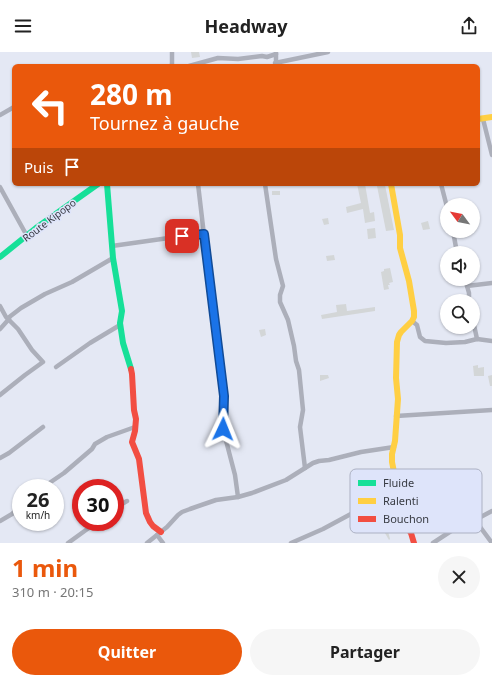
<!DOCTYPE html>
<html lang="fr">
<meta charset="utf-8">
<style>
:root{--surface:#fff;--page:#f6f6f6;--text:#222;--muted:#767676;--accent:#ea580c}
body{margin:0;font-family:"Noto Sans",sans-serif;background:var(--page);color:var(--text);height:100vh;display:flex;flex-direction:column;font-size:15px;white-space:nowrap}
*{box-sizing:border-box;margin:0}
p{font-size:13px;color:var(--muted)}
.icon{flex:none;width:22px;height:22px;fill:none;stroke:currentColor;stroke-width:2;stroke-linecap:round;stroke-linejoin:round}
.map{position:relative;height:491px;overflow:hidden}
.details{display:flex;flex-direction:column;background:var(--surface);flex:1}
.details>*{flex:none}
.banner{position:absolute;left:12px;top:12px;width:468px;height:122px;border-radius:6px;box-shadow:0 1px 3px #0004;background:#ea580c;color:#fff;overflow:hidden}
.needle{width:26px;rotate:302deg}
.fabs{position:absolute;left:440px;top:146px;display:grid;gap:8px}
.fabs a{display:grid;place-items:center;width:40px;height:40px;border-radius:50%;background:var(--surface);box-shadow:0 1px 3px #0004;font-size:20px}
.speed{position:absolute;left:12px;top:427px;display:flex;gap:8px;font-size:20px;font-weight:700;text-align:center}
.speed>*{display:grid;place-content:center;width:52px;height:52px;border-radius:50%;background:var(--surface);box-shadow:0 1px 3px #0004;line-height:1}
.speed small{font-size:10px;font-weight:400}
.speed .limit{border:6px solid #d22;background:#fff;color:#111}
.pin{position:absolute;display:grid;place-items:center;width:34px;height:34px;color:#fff;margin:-17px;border-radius:8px;box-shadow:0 2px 6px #0006}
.me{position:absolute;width:44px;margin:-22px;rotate:2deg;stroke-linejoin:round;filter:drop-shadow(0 0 3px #0008)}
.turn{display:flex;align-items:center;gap:14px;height:84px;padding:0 12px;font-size:18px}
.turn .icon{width:52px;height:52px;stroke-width:2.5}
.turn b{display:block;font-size:28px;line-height:34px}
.then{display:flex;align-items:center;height:38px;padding:0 12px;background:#0003;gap:8px;font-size:15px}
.round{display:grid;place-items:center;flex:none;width:42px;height:42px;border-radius:21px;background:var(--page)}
.summary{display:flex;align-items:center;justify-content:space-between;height:68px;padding:0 12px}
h1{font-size:24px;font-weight:700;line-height:30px;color:var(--accent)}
.button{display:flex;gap:8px;margin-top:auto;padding:8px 12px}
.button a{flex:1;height:46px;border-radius:24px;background:var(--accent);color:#fff;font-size:16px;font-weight:700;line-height:46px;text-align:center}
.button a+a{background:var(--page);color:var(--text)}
header{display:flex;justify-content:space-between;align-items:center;height:52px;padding:0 12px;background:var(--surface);font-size:18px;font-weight:700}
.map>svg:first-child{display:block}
.building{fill:#d3d6d7}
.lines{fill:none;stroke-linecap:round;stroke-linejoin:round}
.street{stroke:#acafba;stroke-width:4.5}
.fast{stroke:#16e098;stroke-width:6}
.slow{stroke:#ffcf43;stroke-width:6}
.jam{stroke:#f24e42;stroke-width:6}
.route-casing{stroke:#114b97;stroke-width:10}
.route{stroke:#1a73e8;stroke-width:7}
.labels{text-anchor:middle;stroke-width:3;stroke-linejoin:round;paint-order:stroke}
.street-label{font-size:10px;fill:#383b43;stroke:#dee4fa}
.key{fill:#dee4fa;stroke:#acb1c3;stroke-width:1}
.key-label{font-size:11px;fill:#383b43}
</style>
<header><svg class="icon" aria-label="menu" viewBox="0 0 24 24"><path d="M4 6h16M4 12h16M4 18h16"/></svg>Headway<svg class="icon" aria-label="share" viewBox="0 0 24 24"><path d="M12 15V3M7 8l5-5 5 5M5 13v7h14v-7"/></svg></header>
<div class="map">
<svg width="492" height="491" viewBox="0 0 492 491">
<rect width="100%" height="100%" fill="#e4e8f4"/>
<g class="building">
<polygon points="191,0 199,0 200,5 192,6"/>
<polygon points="357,132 365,132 370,161 374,160 375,169 365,171 363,157 347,161 346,155 361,151"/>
<polygon points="385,133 394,178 386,179 377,134"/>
<rect x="272" y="139" width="8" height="4"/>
<polygon points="328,166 329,172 324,173 322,167"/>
<polygon points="428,169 430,177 423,178 421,171"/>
<polygon points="375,176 376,186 368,187 367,177"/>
<polygon points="334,203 335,208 327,209 326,204"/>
<polygon points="390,216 393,230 389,231 390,233 388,233 389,237 384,238 381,220 384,219 384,217"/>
<polygon points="346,252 347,259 375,255 375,259 322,267 321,263 337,260 336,253"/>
<polygon points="265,277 266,283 261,285 259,278"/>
<polygon points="478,313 478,316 484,315 484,324 474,324 473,314"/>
<polygon points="320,323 328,323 329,326 320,329"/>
<polygon points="492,323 492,334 490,334 488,324"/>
<polygon points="387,475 390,487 389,488 382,476"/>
</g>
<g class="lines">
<g class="street">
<polyline points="275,11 328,0"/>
<polyline points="171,14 172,12 172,0"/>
<polyline points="189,14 218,6 238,7 262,4 267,5 276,2"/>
<polyline points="276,14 276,0"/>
<polyline points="0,63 14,55"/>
<polyline points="483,67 492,103"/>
<polyline points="198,132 206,200 224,344 223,377 235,423 238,445"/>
<polyline points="265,132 276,207 283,234 280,243 280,250 288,268 294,294 296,309 299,318 303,358 300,375 305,416"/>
<polyline points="441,132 447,155"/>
<polyline points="0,135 27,184"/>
<polyline points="453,179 457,201"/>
<polyline points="112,194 204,181"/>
<polyline points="465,227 469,241 469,249"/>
<polyline points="467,234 492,231"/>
<polyline points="0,254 6,265 18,277 32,298 43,310 25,323 0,343"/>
<polyline points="473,259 474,273 477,287"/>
<polyline points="8,266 21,256 45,242 72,230 113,206"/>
<polyline points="412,269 417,273 420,285 425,289 446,291 465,290 477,287 492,289"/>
<polyline points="0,277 9,267"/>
<polyline points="56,315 90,291 120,273"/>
<polyline points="396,364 492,358"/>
<polyline points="0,406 9,401 43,375"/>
<polyline points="42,436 64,421 92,397 95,392 107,385 135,375"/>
<polyline points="115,456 127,449"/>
<polyline points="475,468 492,459"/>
<polyline points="0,469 12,462 21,454"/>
<polyline points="157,483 163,491"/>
<polyline points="68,491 97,470"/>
<polyline points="147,491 167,475 178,463 182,460 190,457 216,448 238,445 252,441 286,428 313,411 319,409 329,408 361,400 394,395"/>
<polyline points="291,491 323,477 362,456 370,456 388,449 401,441"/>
<polyline points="433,491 471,466 475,468 492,491"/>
</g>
<g class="fast">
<polyline points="107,132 113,206 122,259 120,271 123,291 131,317"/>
<polyline points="0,205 36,176 98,132"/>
</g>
<g class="slow">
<polyline points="478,67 492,65"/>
<polyline points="391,132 400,183 400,196 409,229 414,259 414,265 412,269 401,280 399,283 397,290 396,326 398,347 395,389 392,402 392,410 394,420 398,431"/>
</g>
<g class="jam">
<polyline points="131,317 132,322 134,358 136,367 135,379 132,390 139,407 146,461 150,470 153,474 161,480"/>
<polyline points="398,431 401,441 399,456 400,462 403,469 411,481 414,491"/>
</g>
</g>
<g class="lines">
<defs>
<polyline id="route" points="182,184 204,182 224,344 223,377"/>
</defs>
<use href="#route" class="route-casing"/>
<use href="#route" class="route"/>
</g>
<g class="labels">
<g class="street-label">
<text transform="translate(49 168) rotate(-37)" y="4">Route Kipopo</text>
</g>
</g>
<rect x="350" y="417" width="132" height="64" rx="6" class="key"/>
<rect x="358" y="428" width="18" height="6" fill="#16e098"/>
<rect x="358" y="446" width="18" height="6" fill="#ffcf43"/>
<rect x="358" y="464" width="18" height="6" fill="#f24e42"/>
<g class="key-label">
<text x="383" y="435">Fluide</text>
<text x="383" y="453">Ralenti</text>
<text x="383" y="471">Bouchon</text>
</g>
</svg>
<div class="fabs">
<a><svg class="needle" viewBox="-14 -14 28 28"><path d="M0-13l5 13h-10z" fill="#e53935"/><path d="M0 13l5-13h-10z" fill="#767676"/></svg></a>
<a><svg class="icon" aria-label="sound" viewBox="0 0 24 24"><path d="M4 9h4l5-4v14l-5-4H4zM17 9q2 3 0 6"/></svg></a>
<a><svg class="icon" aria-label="search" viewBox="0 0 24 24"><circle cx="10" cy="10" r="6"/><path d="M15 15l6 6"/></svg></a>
</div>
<div class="speed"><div>26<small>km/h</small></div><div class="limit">30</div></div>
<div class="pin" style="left:182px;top:184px;background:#d93025"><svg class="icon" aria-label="arrive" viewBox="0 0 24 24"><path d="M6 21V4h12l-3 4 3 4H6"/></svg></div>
<svg class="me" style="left:223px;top:377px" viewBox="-20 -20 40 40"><path d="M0-17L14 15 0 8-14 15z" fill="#1a73e8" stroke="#fff" stroke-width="4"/></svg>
<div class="banner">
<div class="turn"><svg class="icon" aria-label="left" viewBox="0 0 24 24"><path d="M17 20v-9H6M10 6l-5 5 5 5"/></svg><div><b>280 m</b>Tournez à gauche</div></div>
<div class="then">Puis<svg class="icon" aria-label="arrive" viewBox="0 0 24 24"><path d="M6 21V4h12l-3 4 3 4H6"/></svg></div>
</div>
</div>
<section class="details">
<div class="summary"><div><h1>1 min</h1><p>310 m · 20:15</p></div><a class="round"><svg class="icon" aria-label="close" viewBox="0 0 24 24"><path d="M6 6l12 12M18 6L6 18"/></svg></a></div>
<div class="button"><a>Quitter</a><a>Partager</a></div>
</section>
